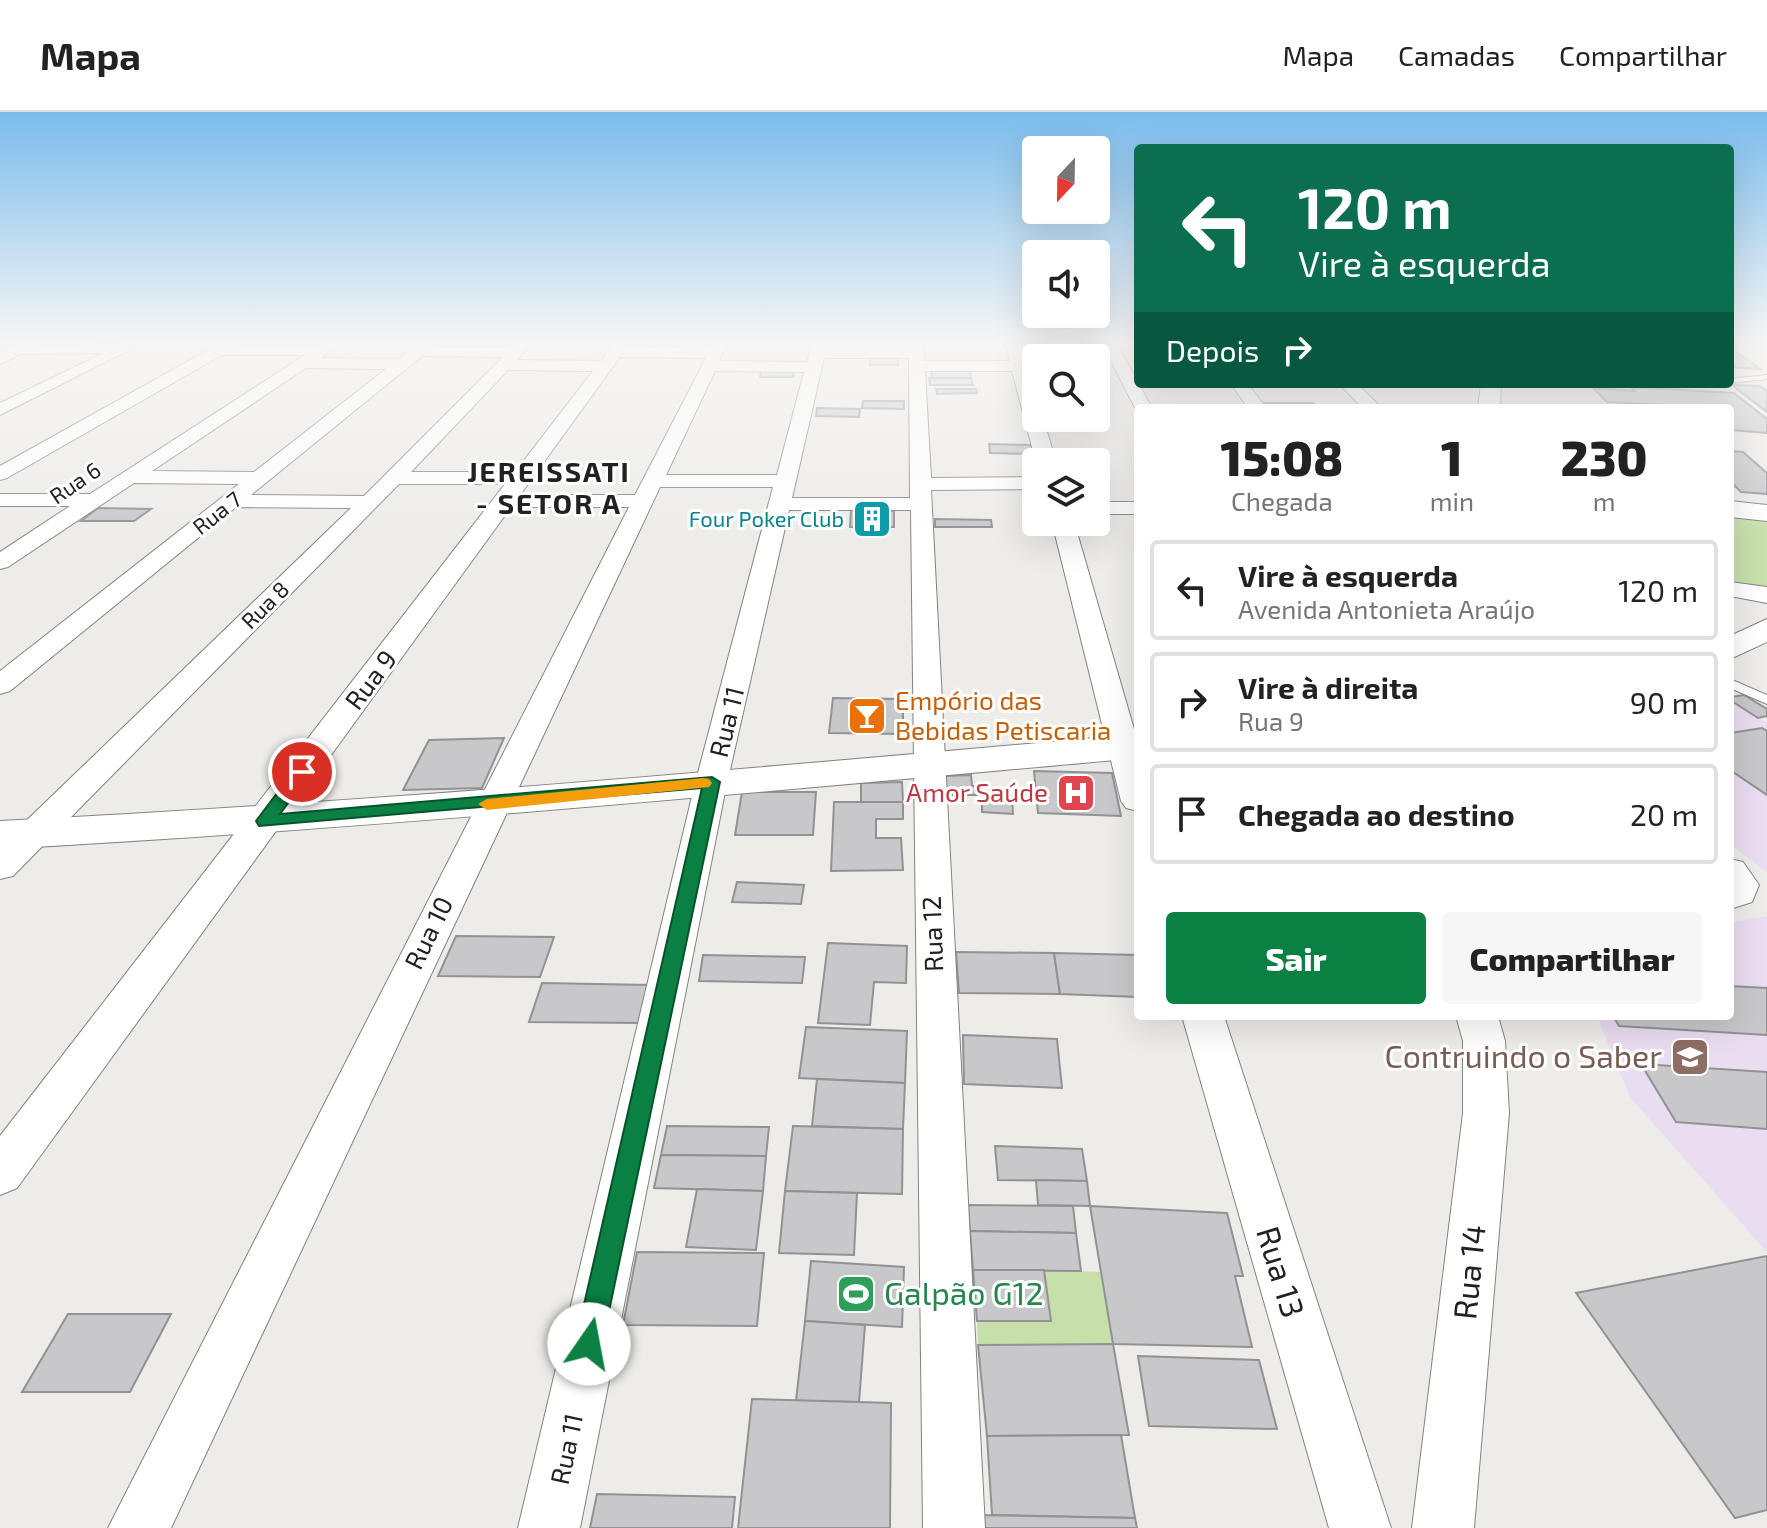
<!DOCTYPE html>
<html lang="pt">
<meta charset="utf-8">
<style>
:root{--surface:#fff;--page:#f6f6f6;--text:#222;--muted:#767676;--line:#e0e0e0;--accent:#0b8043}
body{margin:0;font-family:"Exo 2",sans-serif;background:var(--page);color:var(--text);height:100vh;display:flex;flex-direction:column;font-size:30px;white-space:nowrap}
*{box-sizing:border-box;margin:0}
p{font-size:26px;color:var(--muted)}
.icon{flex:none;width:44px;height:44px;fill:none;stroke:currentColor;stroke-width:2;stroke-linecap:round;stroke-linejoin:round}
.map{position:relative;flex:1;overflow:hidden}
.side{position:absolute;left:1134px;top:292px;width:600px;height:616px;display:flex;flex-direction:column;background:var(--surface);border-radius:8px;box-shadow:0 8px 32px #0002}
.side>*{flex:none}
.top-card{position:absolute;left:1134px;top:32px;width:600px;height:244px;border-radius:8px;box-shadow:0 8px 32px #0002;background:#0b6e4f;color:#fff;overflow:hidden}
.needle{width:52px;rotate:202deg}
.fabs{position:absolute;left:1022px;top:24px;display:grid;gap:16px}
.fabs a{display:grid;place-items:center;width:88px;height:88px;border-radius:8px;background:var(--surface);box-shadow:0 8px 32px #0002;font-size:40px}
.pin{position:absolute;display:grid;place-items:center;width:68px;height:68px;color:#fff;margin:-34px;border:4px solid #fff;border-radius:50%;box-shadow:0 2px 8px #0007}
.me{position:absolute;width:88px;margin:-44px;rotate:12deg;stroke-linejoin:round;filter:drop-shadow(0 0 6px #0008)}
.turn{display:flex;align-items:center;gap:28px;height:168px;padding:0 32px;font-size:36px}
.turn .icon{width:104px;height:104px;stroke-width:2.5}
.turn b{display:block;font-size:56px;line-height:68px}
.then{display:flex;align-items:center;height:76px;padding:0 32px;background:#0003;gap:16px;font-size:30px}
.eta{display:flex;justify-content:space-evenly;align-items:center;height:136px;text-align:center}
.eta b{font-size:48px;font-weight:800;line-height:56px}
.cta{display:flex;gap:16px;margin-top:auto;padding:16px 32px}
.cta a{flex:1;height:92px;border-radius:8px;background:var(--accent);color:#fff;font-size:32px;font-weight:800;line-height:92px;text-align:center}
.cta a+a{background:var(--page);color:var(--text)}
ul{padding:0;list-style:none}
li{display:flex;align-items:center;gap:24px;height:100px;margin:0 16px 12px;padding:0 16px;border:4px solid var(--line);border-radius:8px}
li div{flex:1}
li b{display:block;font-size:30px}
li em{font-style:normal}
header{display:flex;align-items:center;gap:48px;box-sizing:border-box;height:112px;padding:0 40px;background:var(--surface);border-bottom:2px solid var(--line)}
header strong{font-size:38px}
nav{display:flex;gap:44px;margin-inline-start:auto;font-size:28px}
.map>svg:first-child{display:block}
.education{fill:#e9ddf1}
.green{fill:#c7e0aa}
.building{fill:#c8c8cb;stroke:#929295;stroke-width:2}
.lines{fill:none;stroke-linecap:round;stroke-linejoin:round}
.service-casing{stroke:#858381;stroke-width:2}
.minor-casing{stroke:#858381;stroke-width:2}
.tertiary-casing{stroke:#858381;stroke-width:2}
.service{fill:#fff;fill-rule:evenodd}
.minor{fill:#fff;fill-rule:evenodd}
.tertiary{fill:#fff;fill-rule:evenodd}
.route{fill:#0b8043;stroke:#07532c;stroke-width:2}
.slow{fill:#f59e0b}
.labels{text-anchor:middle;stroke-width:6;stroke-linejoin:round;paint-order:stroke}
.far-street-label{font-size:22px;fill:#222120;stroke:#fff}
.far-culture-label{font-size:22px;fill:#0d838f;stroke:#fff;text-anchor:end}
.street-label{font-size:26px;fill:#222120;stroke:#fff}
.food-label{font-size:26px;fill:#c56008;stroke:#fff;text-anchor:start}
.health-label{font-size:26px;fill:#be3a42;stroke:#fff;text-anchor:end}
.far-district-label{font-size:28px;font-weight:bold;letter-spacing:2px;fill:#222120;stroke:#fff}
.near-education-label{font-size:32px;fill:#785e54;stroke:#fff;text-anchor:end}
.near-street-label{font-size:32px;fill:#222120;stroke:#fff}
.near-leisure-label{font-size:32px;fill:#27864d;stroke:#fff;text-anchor:start}
</style>
<header>
<strong>Mapa</strong>
<nav><a>Mapa</a><a>Camadas</a><a>Compartilhar</a></nav>
</header>
<div class="map">
<svg width="1767" height="1416" viewBox="0 0 1767 1416">
<rect width="100%" height="100%" fill="#edece9"/>
<g class="education">
<polygon points="1737,593 1767,611 1767,760 1730,732 1730,594"/>
<polygon points="1767,804 1767,1140 1630,985 1597,904 1730,904 1730,811"/>
</g>
<g class="green">
<polygon points="1730,401 1767,405 1767,476 1730,471"/>
<polygon points="1044,1158 1100,1160 1113,1232 978,1233 977,1209 1050,1209"/>
</g>
<g class="building">
<polygon points="1730,235 1760,257 1730,255"/>
<rect x="870" y="245" width="28" height="8"/>
<polygon points="762,257 795,257 793,265 760,265"/>
<polygon points="931,257 970,258 971,266 932,266"/>
<polygon points="929,266 971,266 973,273 930,273"/>
<polygon points="1732,273 1760,274 1767,279 1767,300"/>
<polygon points="1631,275 1734,281 1767,307 1767,321 1732,318 1730,296 1607,290 1593,276 1635,279"/>
<polygon points="936,277 976,277 977,281 937,282"/>
<polygon points="863,289 904,289 904,297 862,296"/>
<polygon points="1264,291 1313,291 1318,296 1268,296"/>
<polygon points="817,296 860,297 859,305 816,304"/>
<polygon points="989,332 1031,333 1033,342 990,341"/>
<polygon points="1730,339 1743,340 1767,361 1767,382 1741,380 1730,369"/>
<polygon points="98,396 151,397 134,409 81,409"/>
<polygon points="851,398 894,399 894,415 850,415"/>
<polygon points="935,407 991,408 992,415 935,415"/>
<polygon points="1744,583 1767,597 1767,604 1758,606 1730,588 1730,585"/>
<polygon points="833,586 903,587 903,622 829,621"/>
<polygon points="1762,616 1767,619 1767,683 1730,658 1730,621"/>
<polygon points="504,626 482,676 403,678 429,628"/>
<polygon points="1034,659 1112,661 1121,704 1038,701"/>
<polygon points="971,663 972,674 978,674 979,683 945,683 943,664"/>
<polygon points="902,670 903,690 861,690 861,671"/>
<polygon points="742,680 816,680 813,723 735,723"/>
<polygon points="982,683 1012,684 1013,702 982,700"/>
<polygon points="834,690 903,690 903,707 876,707 876,726 901,726 903,758 831,759"/>
<polygon points="737,770 804,773 801,792 732,790"/>
<polygon points="456,824 554,825 540,865 438,864"/>
<polygon points="828,831 907,834 906,871 874,870 870,913 818,911"/>
<polygon points="956,840 1054,841 1060,882 959,881"/>
<polygon points="1054,841 1138,843 1138,885 1060,882"/>
<polygon points="703,843 805,845 802,871 699,869"/>
<polygon points="542,871 650,873 640,911 529,910"/>
<polygon points="1730,874 1767,876 1767,923 1619,914 1613,904 1730,904"/>
<polygon points="806,915 907,919 905,971 799,966"/>
<polygon points="963,923 1057,927 1062,976 964,972"/>
<polygon points="1641,952 1767,960 1767,1017 1676,1010"/>
<polygon points="817,967 905,971 903,1017 812,1014"/>
<polygon points="667,1014 769,1015 766,1044 661,1043"/>
<polygon points="793,1014 903,1017 902,1082 785,1079"/>
<polygon points="995,1034 1082,1037 1087,1069 998,1068"/>
<polygon points="661,1043 766,1044 763,1079 654,1076"/>
<polygon points="1036,1068 1087,1069 1090,1094 1038,1093"/>
<polygon points="697,1077 763,1079 756,1138 686,1135"/>
<polygon points="785,1079 857,1081 854,1143 779,1141"/>
<polygon points="968,1093 1073,1094 1076,1121 970,1119"/>
<polygon points="1090,1094 1227,1101 1243,1164 1235,1164 1252,1235 1113,1232"/>
<polygon points="970,1119 1076,1121 1081,1159 973,1158"/>
<polygon points="637,1140 764,1141 757,1214 623,1213"/>
<polygon points="1767,1144 1767,1398 1735,1406 1576,1181"/>
<polygon points="811,1149 904,1155 902,1215 805,1209"/>
<polygon points="973,1158 1044,1158 1051,1209 977,1209"/>
<polygon points="68,1202 171,1202 130,1280 22,1280"/>
<polygon points="805,1209 865,1213 859,1290 796,1289"/>
<polygon points="1113,1232 1129,1323 987,1324 978,1233"/>
<polygon points="1138,1244 1259,1248 1277,1317 1149,1314"/>
<polygon points="752,1287 891,1291 890,1416 738,1416"/>
<polygon points="1121,1323 1135,1406 992,1403 987,1324"/>
<polygon points="597,1382 735,1385 732,1416 590,1416"/>
<polygon points="977,1403 1135,1406 1137,1416 977,1416"/>
</g>
<g class="lines">
<defs>
<g id="service">
<polygon points="1767,263 1767,267 1730,271 1730,267"/>
<polygon points="1730,567 1767,583 1767,592 1730,576"/>
</g>
<g id="minor">
<polygon points="130,228 149,228 0,303 0,291 104,241 21,242 16,240 16,234 121,232"/>
<path d="M 226,228 L 244,228 L 238,233 L 319,233 L 328,228 L 345,228 L 321,246 L 398,247 L 423,228 L 439,228 L 433,235 L 512,235 L 520,228 L 535,228 L 517,248 L 601,249 L 617,228 L 632,228 L 627,235 L 710,236 L 715,228 L 729,228 L 719,249 L 807,250 L 813,228 L 827,228 L 826,236 L 909,236 L 909,228 L 923,228 L 925,249 L 1010,249 L 1005,228 L 1019,228 L 1022,237 L 1105,237 L 1101,228 L 1115,228 L 1152,296 L 1138,296 L 1137,300 L 1110,247 L 1025,247 L 1036,283 L 1036,306 L 1043,306 L 1056,350 L 1036,350 L 1012,259 L 925,259 L 931,366 L 1036,365 L 1036,377 L 931,378 L 985,1416 L 923,1416 L 911,398 L 789,398 L 725,680 L 580,1416 L 518,1416 L 693,680 L 773,375 L 660,375 L 171,1416 L 108,1416 L 629,395 L 511,395 L 17,1076 L 0,1083 L 0,1024 L 505,372 L 399,372 L 13,764 L 0,767 L 0,734 L 351,396 L 236,395 L 10,579 L 0,582 L 0,559 L 239,372 L 134,371 L 8,455 L 0,457 L 0,440 L 70,394 L 0,394 L 0,382 L 90,382 L 305,243 L 222,243 L 7,366 L 0,368 L 0,354 ZM 422,244 L 503,245 L 364,384 L 251,383 ZM 620,245 L 706,246 L 635,383 L 520,383 ZM 824,246 L 909,246 L 910,386 L 792,386 ZM 306,256 L 386,257 L 254,360 L 152,359 ZM 508,258 L 593,259 L 515,360 L 411,360 ZM 715,259 L 804,260 L 777,363 L 666,363 Z"/>
<polygon points="1231,272 1248,272 1266,296 1248,296"/>
<polygon points="1339,272 1357,272 1382,296 1363,296"/>
<rect x="1096" y="390" width="42" height="12"/>
<polygon points="1052,410 1074,410 1138,631 1138,699 1126,696 1121,689"/>
<polygon points="1730,470 1767,475 1767,491 1730,484"/>
<polygon points="1730,747 1743,750 1759,773 1752,790 1730,797"/>
<polygon points="1182,904 1224,904 1391,1416 1329,1416"/>
<polygon points="1456,904 1498,904 1505,929 1509,1001 1474,1416 1412,1416 1463,1001 1463,929"/>
</g>
<g id="tertiary">
<polygon points="25,228 50,228 0,252 0,239"/>
<polygon points="1481,272 1501,272 1500,296 1478,296"/>
<polygon points="1730,389 1767,393 1767,409 1730,405"/>
<polygon points="1767,507 1767,530 1730,547 1730,524"/>
<path d="M 1138,622 L 1138,646 C 759,680 380,716 0,737 L 0,709 C 380,690 759,656 1138,622 Z"/>
</g>
</defs>
<use href="#service" class="service-casing"/>
<use href="#minor" class="minor-casing"/>
<use href="#tertiary" class="tertiary-casing"/>
<use href="#service" class="service"/>
<use href="#minor" class="minor"/>
<use href="#tertiary" class="tertiary"/>
</g>
<linearGradient id="sky" x2="0" y2="1"><stop stop-color="#7bbced"/><stop offset="0.54" stop-color="#f7f6f5"/><stop offset="1" stop-color="#f7f6f5" stop-opacity="0"/></linearGradient>
<rect width="1767" height="426" fill="url(#sky)"/>
<polygon class="route" points="302,655 311,660 280,702 712,665 720,670 600,1242 589,1247 579,1242 575,1232 702,676 259,714 256,709 259,705 296,656"/>
<polygon class="slow" points="703,666 709,667 712,671 709,675 487,698 478,692 487,687"/>
<defs>
<symbol id="building-square" viewBox="-11 -11 22 22"><rect x="-9" y="-9" width="18" height="18" rx="4" fill="#0f9aa8" stroke="#fff"/><path d="M-4-6H4V6H1V3H-1V6H-4ZM-2.5-4.3h1.7v1.8h-1.7ZM.8-4.3h1.7v1.8H.8ZM-2.5-1h1.7V.8h-1.7ZM.8-1h1.7V.8H.8Z" fill="#fff"/></symbol>
<symbol id="bar-square" viewBox="-11 -11 22 22"><rect x="-9" y="-9" width="18" height="18" rx="4" fill="#e8710a" stroke="#fff"/><path d="M-6-5H6L.8 .8V4.5H3.5V6h-7V4.5H-.8V.8Z" fill="#fff"/></symbol>
<symbol id="hospital-square" viewBox="-11 -11 22 22"><rect x="-9" y="-9" width="18" height="18" rx="4" fill="#e0444e" stroke="#fff"/><path d="M-5-5h3v3.5h4V-5h3V5h-3V1.5h-4V5h-3Z" fill="#fff"/></symbol>
<symbol id="school-square" viewBox="-11 -11 22 22"><rect x="-9" y="-9" width="18" height="18" rx="4" fill="#8d6e63" stroke="#fff"/><path d="M0-5L7-2L0 1L-7-2ZM-4 1L0 2.5L4 1V4Q0 6-4 4Z" fill="#fff"/></symbol>
<symbol id="stadium-square" viewBox="-11 -11 22 22"><rect x="-9" y="-9" width="18" height="18" rx="4" fill="#2e9e5b" stroke="#fff"/><path d="M0-5a6.5 5 0 1 0 0 10a6.5 5 0 1 0 0-10ZM-3.5-1.8h7v3.6h-7Z" fill="#fff"/></symbol>
</defs>
<g fill-rule="evenodd">
<use href="#building-square" x="850" y="385" width="44" height="44"/>
<use href="#bar-square" x="845" y="582" width="44" height="44"/>
<use href="#hospital-square" x="1054" y="659" width="44" height="44"/>
<use href="#school-square" x="1668" y="923" width="44" height="44"/>
<use href="#stadium-square" x="834" y="1160" width="44" height="44"/>
</g>
<g class="labels">
<g class="far-street-label">
<text transform="translate(75 371) rotate(-34)" y="8">Rua 6</text>
<text transform="translate(217 401) rotate(-38)" y="8">Rua 7</text>
<text transform="translate(265 493) rotate(-45)" y="8">Rua 8</text>
</g>
<g class="far-culture-label">
<text x="844" y="415">Four Poker Club</text>
</g>
<g class="street-label">
<text transform="translate(371 568) rotate(-53)" y="9">Rua 9</text>
<text transform="translate(727 610) rotate(-76)" y="9">Rua 11</text>
<text transform="translate(429 821) rotate(-64)" y="9">Rua 10</text>
<text transform="translate(933 822) rotate(-92)" y="9">Rua 12</text>
<text transform="translate(567 1337) rotate(-78)" y="9">Rua 11</text>
</g>
<g class="food-label">
<text x="895" y="598">Empório das<tspan x="895" dy="30">Bebidas Petiscaria</tspan></text>
</g>
<g class="health-label">
<text x="1048" y="690">Amor Saúde</text>
</g>
<g class="far-district-label">
<text x="549" y="370">JEREISSATI<tspan x="549" dy="32">- SETOR A</tspan></text>
</g>
<g class="near-education-label">
<text x="1662" y="956">Contruindo o Saber</text>
</g>
<g class="near-street-label">
<text transform="translate(1280 1160) rotate(73)" y="11">Rua 13</text>
<text transform="translate(1470 1160) rotate(-84)" y="11">Rua 14</text>
</g>
<g class="near-leisure-label">
<text x="884" y="1193">Galpão G12</text>
</g>
</g>
</svg>
<div class="fabs">
<a><svg class="needle" viewBox="-14 -14 28 28"><path d="M0-13l5 13h-10z" fill="#e53935"/><path d="M0 13l5-13h-10z" fill="#767676"/></svg></a>
<a><svg class="icon" aria-label="sound" viewBox="0 0 24 24"><path d="M4 9h4l5-4v14l-5-4H4zM17 9q2 3 0 6"/></svg></a>
<a><svg class="icon" aria-label="search" viewBox="0 0 24 24"><circle cx="10" cy="10" r="6"/><path d="M15 15l6 6"/></svg></a>
<a><svg class="icon" aria-label="layers" viewBox="0 0 24 24"><path d="M12 4l9 5-9 5-9-5zM3 14l9 5 9-5"/></svg></a>
</div>
<div class="pin" style="left:302px;top:660px;background:#d93025"><svg class="icon" aria-label="arrive" viewBox="0 0 24 24"><path d="M6 21V4h12l-3 4 3 4H6"/></svg></div>
<svg class="me" style="left:589px;top:1232px" viewBox="-20 -20 40 40"><circle r="19" fill="#fff"/><path d="M0-13L10 11 0 6-10 11z" fill="#0b8043"/></svg>
<div class="top-card">
<div class="turn"><svg class="icon" aria-label="left" viewBox="0 0 24 24"><path d="M17 20v-9H6M10 6l-5 5 5 5"/></svg><div><b>120 m</b>Vire à esquerda</div></div>
<div class="then">Depois<svg class="icon" aria-label="right" viewBox="0 0 24 24"><path d="M7 20v-9h11M14 6l5 5-5 5"/></svg></div>
</div>
<section class="side">
<div class="eta">
<div><b>15:08</b><p>Chegada</p></div>
<div><b>1</b><p>min</p></div>
<div><b>230</b><p>m</p></div>
</div>
<ul>
<li><svg class="icon" aria-label="left" viewBox="0 0 24 24"><path d="M17 20v-9H6M10 6l-5 5 5 5"/></svg><div><b>Vire à esquerda</b><p>Avenida Antonieta Araújo</p></div><em>120 m</em></li>
<li><svg class="icon" aria-label="right" viewBox="0 0 24 24"><path d="M7 20v-9h11M14 6l5 5-5 5"/></svg><div><b>Vire à direita</b><p>Rua 9</p></div><em>90 m</em></li>
<li><svg class="icon" aria-label="arrive" viewBox="0 0 24 24"><path d="M6 21V4h12l-3 4 3 4H6"/></svg><div><b>Chegada ao destino</b></div><em>20 m</em></li>
</ul>
<div class="cta"><a>Sair</a><a>Compartilhar</a></div>
</section>
</div>
